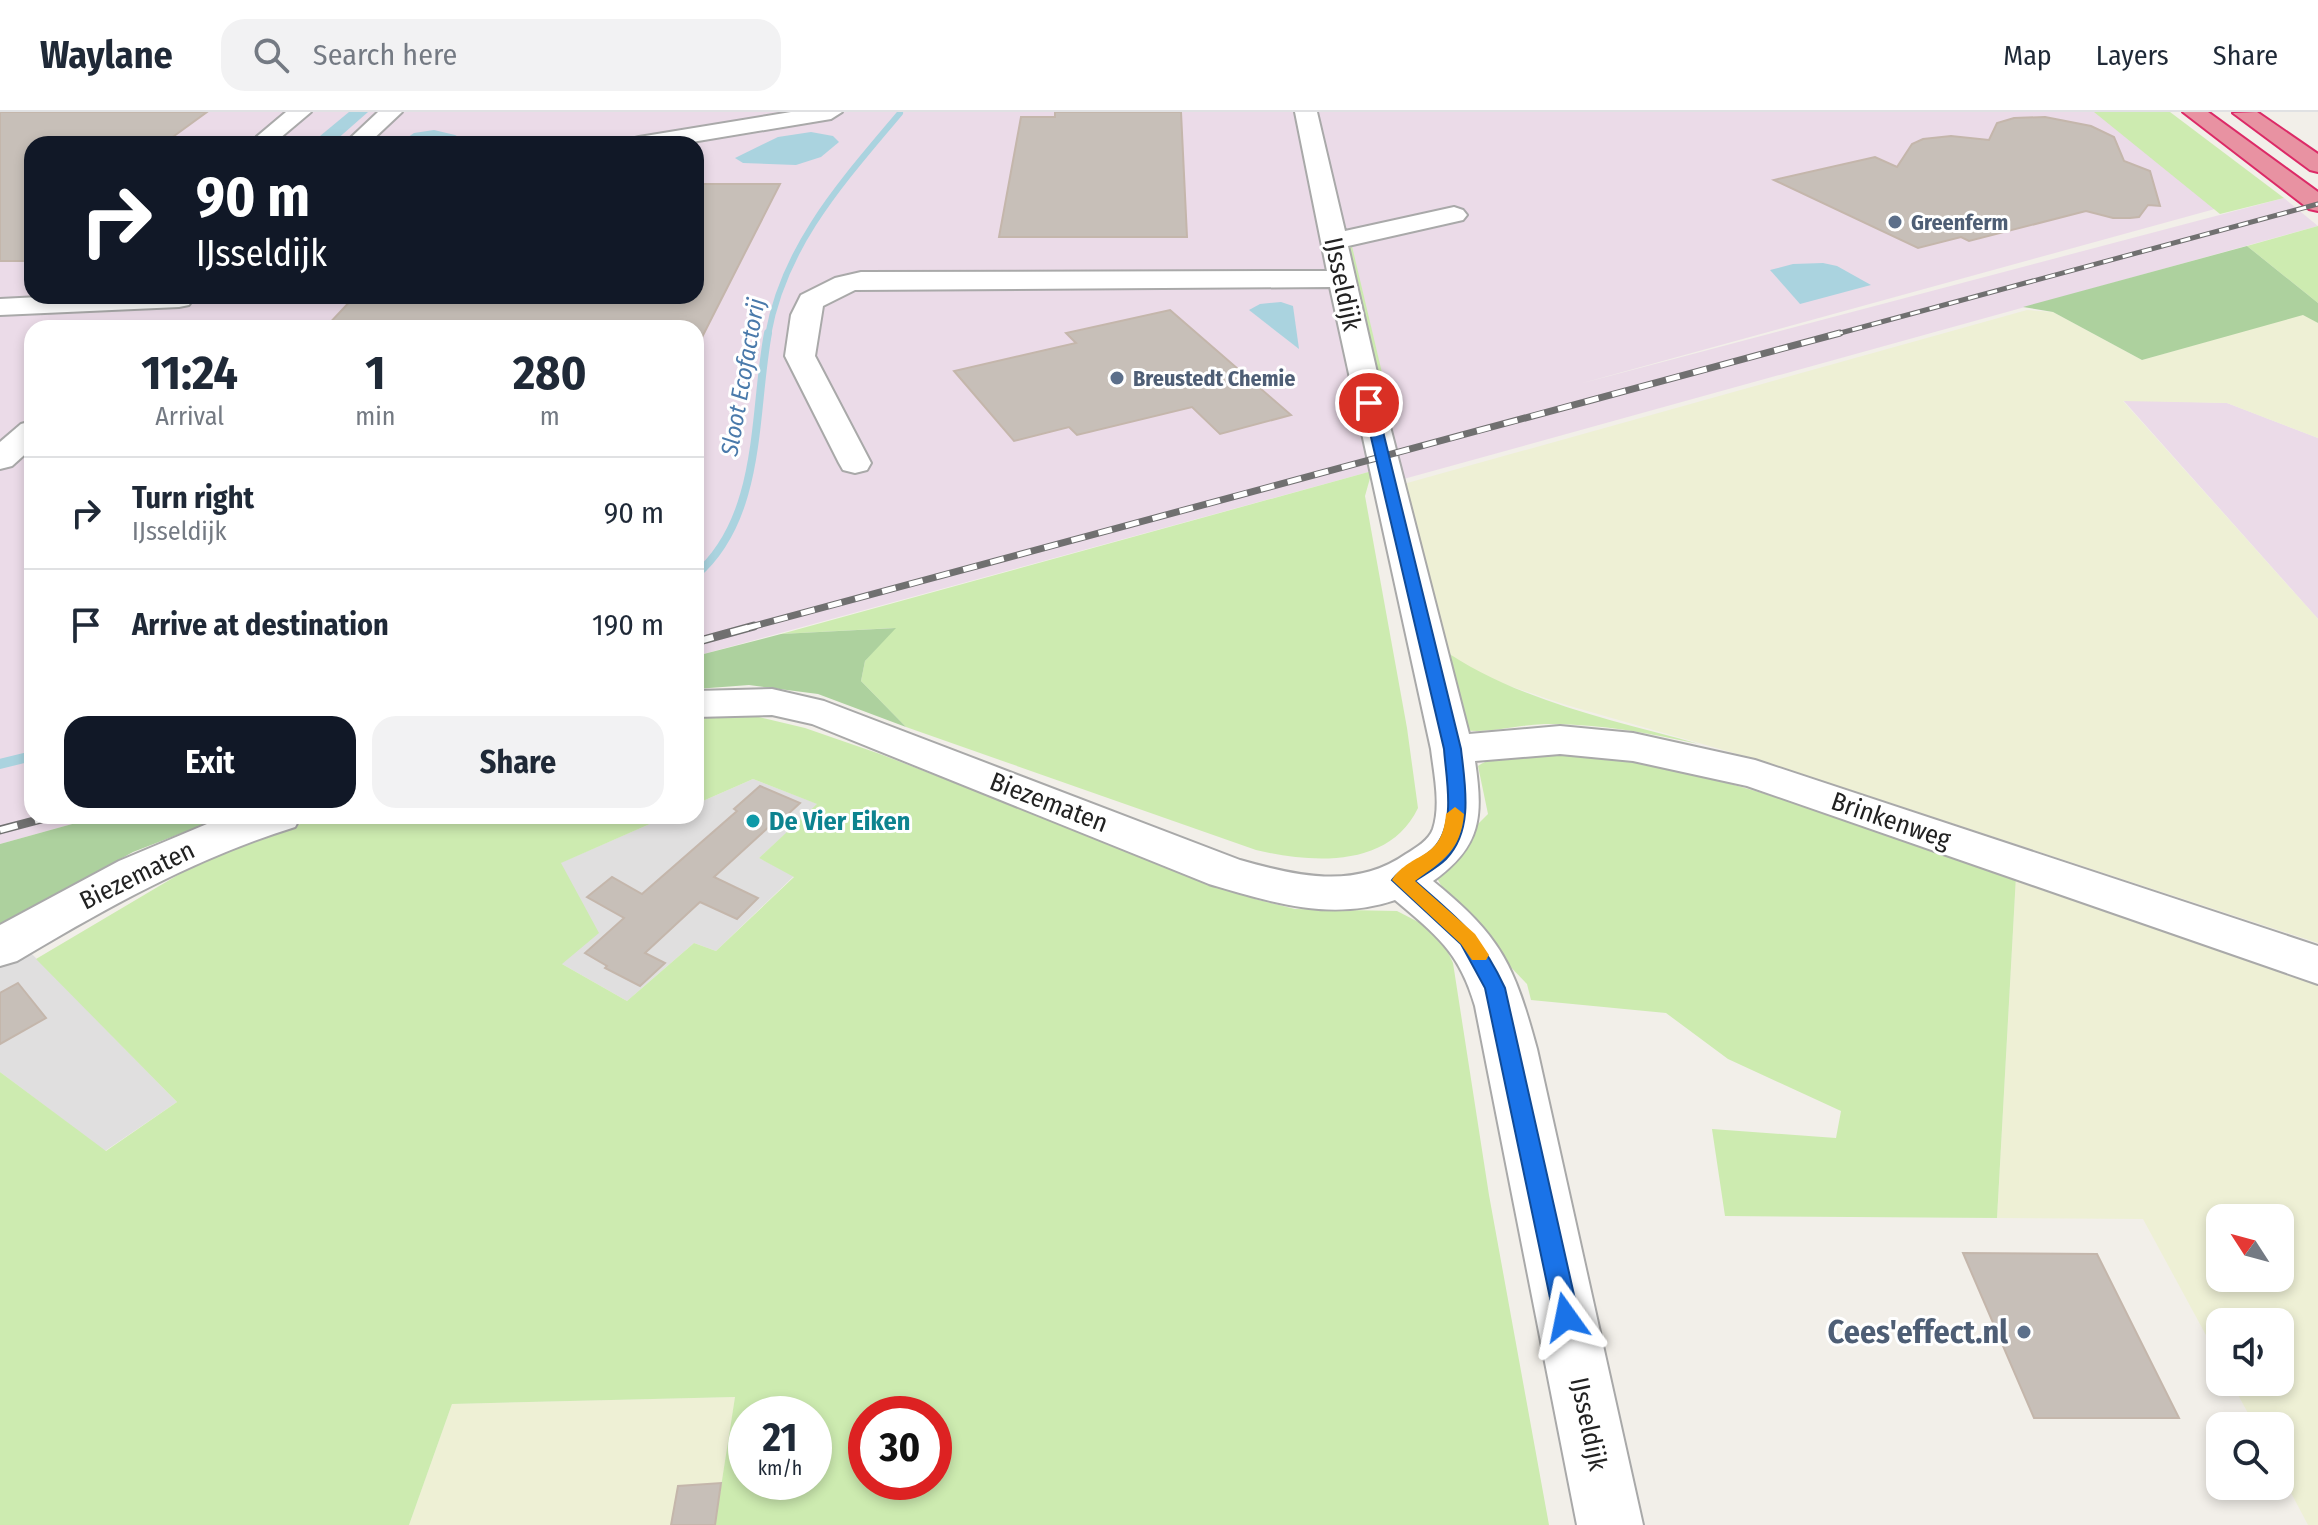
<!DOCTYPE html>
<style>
:root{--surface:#fff;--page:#f2f2f3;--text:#1f2937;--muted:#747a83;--line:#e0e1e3;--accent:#111827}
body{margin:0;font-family:"Fira Sans Condensed",sans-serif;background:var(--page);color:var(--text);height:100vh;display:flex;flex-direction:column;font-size:30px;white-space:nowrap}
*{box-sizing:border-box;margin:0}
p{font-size:26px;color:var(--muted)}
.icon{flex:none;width:44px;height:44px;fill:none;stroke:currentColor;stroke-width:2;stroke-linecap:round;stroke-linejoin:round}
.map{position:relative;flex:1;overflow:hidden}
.drawer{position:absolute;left:24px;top:208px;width:680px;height:504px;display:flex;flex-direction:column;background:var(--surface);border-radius:24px;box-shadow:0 4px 12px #0003}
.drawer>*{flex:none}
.hud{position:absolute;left:24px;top:24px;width:680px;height:168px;border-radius:24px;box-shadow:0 4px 12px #0003;background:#111827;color:#fff;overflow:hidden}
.needle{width:52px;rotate:306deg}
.buttons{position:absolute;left:2206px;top:1092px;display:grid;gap:16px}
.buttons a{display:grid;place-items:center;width:88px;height:88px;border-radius:16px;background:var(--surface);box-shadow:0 4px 12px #0003;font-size:40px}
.speed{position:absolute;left:728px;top:1284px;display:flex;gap:16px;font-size:40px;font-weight:700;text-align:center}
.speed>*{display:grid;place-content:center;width:104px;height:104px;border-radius:50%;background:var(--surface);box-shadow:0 4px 12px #0003;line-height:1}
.speed small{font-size:20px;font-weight:400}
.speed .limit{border:12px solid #d22;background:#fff;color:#111}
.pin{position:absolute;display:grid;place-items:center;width:68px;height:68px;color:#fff;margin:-34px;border:4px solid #fff;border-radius:50%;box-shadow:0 2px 8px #0007}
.me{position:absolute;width:88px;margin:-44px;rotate:348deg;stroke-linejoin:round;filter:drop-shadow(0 0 6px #0008)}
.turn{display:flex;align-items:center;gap:28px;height:168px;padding:0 40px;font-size:36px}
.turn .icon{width:104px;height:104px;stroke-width:2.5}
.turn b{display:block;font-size:56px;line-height:68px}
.eta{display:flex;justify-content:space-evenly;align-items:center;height:136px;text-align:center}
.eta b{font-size:48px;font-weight:700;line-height:56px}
.primary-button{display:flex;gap:16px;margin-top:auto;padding:16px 40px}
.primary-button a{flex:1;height:92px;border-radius:24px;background:var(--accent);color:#fff;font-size:32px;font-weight:700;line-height:92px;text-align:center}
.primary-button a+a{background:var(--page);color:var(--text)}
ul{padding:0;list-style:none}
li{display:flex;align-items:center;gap:24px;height:112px;padding:0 40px;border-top:2px solid var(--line)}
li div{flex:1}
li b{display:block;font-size:30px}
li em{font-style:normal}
header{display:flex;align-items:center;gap:48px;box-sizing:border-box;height:112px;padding:0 40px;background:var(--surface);border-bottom:2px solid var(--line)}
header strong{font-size:38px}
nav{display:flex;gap:44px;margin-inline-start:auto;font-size:28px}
.search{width:560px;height:72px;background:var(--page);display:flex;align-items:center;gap:20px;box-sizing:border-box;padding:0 28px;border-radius:24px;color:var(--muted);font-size:30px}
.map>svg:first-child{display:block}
.residential{fill:#e0dfdf}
.industrial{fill:#ebdbe8;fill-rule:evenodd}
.farmland{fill:#eef0d5;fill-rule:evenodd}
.grass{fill:#cdebb0;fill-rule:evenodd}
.forest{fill:#add19e}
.water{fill:#aad3df}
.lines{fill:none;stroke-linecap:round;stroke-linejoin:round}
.stream-far2{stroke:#aad3df;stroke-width:6}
.stream-far1{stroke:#aad3df;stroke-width:8}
.stream{stroke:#aad3df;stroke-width:10}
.building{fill:#c7bfb8;stroke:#c4b6ab;stroke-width:2}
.minor-casing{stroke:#a9a9a9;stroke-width:4}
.highway-casing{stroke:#dc2a67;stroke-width:4}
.minor{fill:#fff;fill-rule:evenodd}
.highway{fill:#e892a2;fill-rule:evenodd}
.rail-far2-casing{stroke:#707070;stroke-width:5}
.rail-far1-casing{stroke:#707070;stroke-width:7}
.rail-casing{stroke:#707070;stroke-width:9}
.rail-far2{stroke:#fff;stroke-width:3;stroke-dasharray:10;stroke-linecap:butt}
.rail-far1{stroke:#fff;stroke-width:5;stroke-dasharray:14;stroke-linecap:butt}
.rail{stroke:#fff;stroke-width:6;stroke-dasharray:18;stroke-linecap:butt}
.route{fill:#1a73e8;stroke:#114b97;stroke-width:2}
.slow{fill:#f59e0b}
.service-dot{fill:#5c6f8a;stroke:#fff;stroke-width:3}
.culture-dot{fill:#0f9aa8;stroke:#fff;stroke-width:3}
.labels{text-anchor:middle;stroke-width:6;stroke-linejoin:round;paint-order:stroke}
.far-service-label{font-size:22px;font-weight:bold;fill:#4e5e75;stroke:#fff;text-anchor:start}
.far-water-label{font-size:24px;font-style:italic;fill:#4a7aab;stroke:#fff}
.street-label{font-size:26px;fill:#222;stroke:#fff}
.culture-label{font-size:26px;font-weight:bold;fill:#0d838f;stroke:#fff;text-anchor:start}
.near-service-label{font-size:32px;font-weight:bold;fill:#4e5e75;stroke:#fff;text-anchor:end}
</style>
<header>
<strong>Waylane</strong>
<div class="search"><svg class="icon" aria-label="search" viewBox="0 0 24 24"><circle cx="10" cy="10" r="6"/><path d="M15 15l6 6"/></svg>Search here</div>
<nav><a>Map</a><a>Layers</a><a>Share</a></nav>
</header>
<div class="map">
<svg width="2318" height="1413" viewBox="0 0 2318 1413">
<rect width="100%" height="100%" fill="#f2efe9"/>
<g class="residential">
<polygon points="753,667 818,692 759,746 794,764 716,839 694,831 627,889 562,852 560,751 668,704 696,704 696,692"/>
<polygon points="28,838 177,990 105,1039 0,960 0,854"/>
</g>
<g class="industrial">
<path d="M 0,0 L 2121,0 L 2233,92 L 1579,272 L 2284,86 L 2318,114 L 1400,368 L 1372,359 L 696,544 L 696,216 L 32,216 L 32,704 L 101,704 L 0,732 ZM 32,32 L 696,32 L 696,184 L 32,184 Z"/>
<polygon points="2123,288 2227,291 2318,326 2318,507"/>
</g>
<g class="farmland">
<polygon points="2027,198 2053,200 2142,248 2303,202 2318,211 2318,326 2227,291 2123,289 2318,507 2318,831 1765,650 1563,592 1504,572 1463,552 1439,535 1400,373"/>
<path d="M 2016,764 L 2318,865 L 2318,1413 L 2308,1413 L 2280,1360 L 2280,1314 L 2255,1314 L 2231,1270 L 2280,1270 L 2280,1210 L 2220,1210 L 2220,1249 L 2143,1107 L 1997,1106 ZM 2220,1106 L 2280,1106 L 2280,1166 L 2220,1166 Z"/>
<polygon points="735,1285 715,1413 409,1413 452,1292"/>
</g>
<g class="grass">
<polygon points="2094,0 2170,0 2284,86 2220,102"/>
<polygon points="2318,114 2318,191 2247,134"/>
<polygon points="1351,130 1389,290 1382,290 1347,136"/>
<path d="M 1372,359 L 1365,384 L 1407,616 L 1418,696 C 1389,757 1311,751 1256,738 L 906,615 L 861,569 L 865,549 L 894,516 L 781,522 Z"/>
<path d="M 1439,535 C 1514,588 1612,608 1699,632 C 1648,621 1596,611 1544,612 C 1514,613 1486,623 1457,617 Z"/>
<path d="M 742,601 L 805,616 L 880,642 L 1255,787 L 1295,797 L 1397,799 L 1432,817 L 1445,834 L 1453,851 L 1489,1083 L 1549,1413 L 715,1413 L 735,1285 L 452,1292 L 409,1413 L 0,1413 L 0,960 L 106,1039 L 177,990 L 36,847 L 215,741 L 253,725 L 330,704 L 668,704 L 561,751 L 599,821 L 562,852 L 627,889 L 694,831 L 716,839 L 794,765 L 759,746 L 817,692 L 753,667 L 696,692 L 696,603 ZM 746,1302 L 814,1302 L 814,1370 L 746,1370 ZM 866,1302 L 934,1302 L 934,1370 L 866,1370 Z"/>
<path d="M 1550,640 L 1613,644 L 1713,667 L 1794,690 L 2016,764 L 1997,1106 L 1725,1104 L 1712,1017 L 1836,1026 L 1841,999 L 1728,947 L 1666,901 L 1531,888 L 1527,872 L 1453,795 L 1437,766 L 1443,747 L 1488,702 L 1478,654 C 1497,641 1528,642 1550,640 Z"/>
</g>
<g class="forest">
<polygon points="2247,134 2318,191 2318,211 2303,203 2142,248 2053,200 2023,195"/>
<polygon points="896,516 865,549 861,569 906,615 818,582 749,573 696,577 696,544 781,522"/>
<polygon points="101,704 226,704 133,740 0,814 0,732"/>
</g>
<g class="water">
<polygon points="349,0 368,0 335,29 314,29"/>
<polygon points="434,18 455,23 471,32 398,32 414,21"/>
<polygon points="811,20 833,24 839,30 821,45 796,53 743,51 735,46 778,25"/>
<polygon points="1823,151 1837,154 1871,173 1800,192 1770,158 1793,152"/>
<polygon points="1281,190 1293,194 1299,237 1249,198 1260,192"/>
</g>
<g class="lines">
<path class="stream-far2" d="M 768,223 C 784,133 843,69 900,1"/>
<path class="stream-far1" d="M 696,463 C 763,405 753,301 768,221"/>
<polyline class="stream" points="0,652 32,644"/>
</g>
<g class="building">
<polygon points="0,0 207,0 163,32 32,32 32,149 0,149"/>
<polygon points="1055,0 1181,0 1187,125 999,125 1021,5 1055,5"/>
<polygon points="2045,5 2091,14 2114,25 2124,49 2150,59 2160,94 2148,93 2139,105 2130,106 2113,106 2086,99 1969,129 1961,125 1918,136 1774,68 1875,45 1897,55 1912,32 1923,27 1951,24 1989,28 1997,11 2014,6"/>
<polygon points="696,72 780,72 696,237 696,216 325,216 355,184 696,184"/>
<polygon points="1170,198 1291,303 1220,322 1192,295 1077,323 1069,315 1014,329 954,259 1076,231 1066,221"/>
<polygon points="760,674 800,691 774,715 771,713 714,765 758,786 737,807 700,790 645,841 665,851 640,874 605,856 607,854 585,841 624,806 587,785 612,765 642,782 737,699 734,697"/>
<polygon points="18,871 46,906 0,932 0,881"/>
<polygon points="1963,1141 2097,1142 2179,1306 2034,1306"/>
<polygon points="721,1371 715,1413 671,1413 678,1374"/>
</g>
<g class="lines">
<defs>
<g id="minor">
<polygon points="286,0 311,0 273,32 248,32"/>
<polygon points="378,0 402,0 368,32 344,32"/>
<polygon points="791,0 842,0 831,7 680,32 628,32 631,27 639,25"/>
<path d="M 1295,0 L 1317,0 L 1345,119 L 1454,95 L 1463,98 L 1467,103 L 1463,108 L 1348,134 L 1384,291 L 1469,622 L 1560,614 L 1633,621 L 1755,648 L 2318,834 L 2318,872 L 1747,674 L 1633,649 L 1560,642 L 1475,649 C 1483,704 1482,734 1433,769 C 1502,825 1514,853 1537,937 L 1643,1413 L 1577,1413 L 1475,894 C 1459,839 1436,823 1395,788 C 1330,810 1271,790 1209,772 L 812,612 L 772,603 L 696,605 L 696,579 L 772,577 L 824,589 L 1240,748 C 1296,764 1355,778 1406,742 C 1416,736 1429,728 1433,717 C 1441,693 1434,662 1431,637 L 1330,175 L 855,178 L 823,194 L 815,244 L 871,351 L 867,358 L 855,361 L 843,358 L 839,351 L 785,244 L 791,203 L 801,183 L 835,166 L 861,160 L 1327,159 Z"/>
<polygon points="59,184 191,184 193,187 189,193 179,195 0,203 0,187"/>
<polygon points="32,309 32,336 12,354 0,357 0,330 21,312"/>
<path d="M 226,704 L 301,704 L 295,715 C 195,746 106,796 17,849 L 0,854 L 0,813 L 119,749 Z"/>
</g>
<g id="highway">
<polygon points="2183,0 2208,0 2318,80 2318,99 2309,97"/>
<polygon points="2257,0 2318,42 2318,60 2310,58 2233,1"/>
</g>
</defs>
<use href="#minor" class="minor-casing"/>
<use href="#highway" class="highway-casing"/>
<use href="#minor" class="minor"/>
<use href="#highway" class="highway"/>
<defs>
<polyline id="rail-far2" points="1833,223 2318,92"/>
<polyline id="rail-far1" points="747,516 1840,221"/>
<g id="rail">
<polyline points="696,530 754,514"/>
<polyline points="0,718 53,704"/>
</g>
</defs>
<use href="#rail-far2" class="rail-far2-casing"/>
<use href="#rail-far1" class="rail-far1-casing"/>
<use href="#rail" class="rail-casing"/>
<use href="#rail-far2" class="rail-far2"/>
<use href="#rail-far1" class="rail-far1"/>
<use href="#rail" class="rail"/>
</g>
<path class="route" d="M 1369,287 L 1376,291 L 1461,637 C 1465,673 1474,718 1446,747 C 1438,755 1425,762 1415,769 C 1458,807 1480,822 1505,876 L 1579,1205 L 1575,1213 L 1566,1216 L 1558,1213 L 1554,1205 L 1485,876 L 1461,832 L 1392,768 C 1402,754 1421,749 1433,737 C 1457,713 1446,667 1444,637 L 1363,291 Z"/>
<path class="slow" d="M 1455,695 L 1464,702 C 1461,738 1443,749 1415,769 L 1475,822 L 1489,843 L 1486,848 L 1472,848 L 1461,832 L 1392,768 C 1412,738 1442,750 1446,702 Z"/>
<g class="service-dot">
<circle cx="1895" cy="110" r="8"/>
<circle cx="1117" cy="266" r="8"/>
<circle cx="2024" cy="1220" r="8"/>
</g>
<circle class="culture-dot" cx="753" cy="709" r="8"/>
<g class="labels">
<g class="far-service-label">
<text x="1911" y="118">Greenferm</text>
<text x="1133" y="274">Breustedt Chemie</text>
</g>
<g class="far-water-label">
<text transform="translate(743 265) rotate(-80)" y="8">Sloot Ecofactorij</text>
</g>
<g class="street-label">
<text transform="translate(1343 172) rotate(78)" y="9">IJsseldijk</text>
<text transform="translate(1049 690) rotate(21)" y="9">Biezematen</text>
<text transform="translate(1891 708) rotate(19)" y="9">Brinkenweg</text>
<text transform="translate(137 763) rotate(-26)" y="9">Biezematen</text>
<text transform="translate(1589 1312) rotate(78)" y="9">IJsseldijk</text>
</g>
<g class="culture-label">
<text x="769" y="718">De Vier Eiken</text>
</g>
<g class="near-service-label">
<text x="2008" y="1231">Cees'effect.nl</text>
</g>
</g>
</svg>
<div class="buttons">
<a><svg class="needle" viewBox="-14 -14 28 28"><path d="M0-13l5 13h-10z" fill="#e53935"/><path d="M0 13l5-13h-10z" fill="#747a83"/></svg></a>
<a><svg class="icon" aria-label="sound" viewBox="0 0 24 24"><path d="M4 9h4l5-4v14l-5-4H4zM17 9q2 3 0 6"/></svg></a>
<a><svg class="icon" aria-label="search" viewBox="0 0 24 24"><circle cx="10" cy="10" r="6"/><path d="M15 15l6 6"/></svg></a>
</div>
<div class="speed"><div>21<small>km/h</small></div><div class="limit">30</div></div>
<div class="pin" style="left:1369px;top:291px;background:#d93025"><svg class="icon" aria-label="arrive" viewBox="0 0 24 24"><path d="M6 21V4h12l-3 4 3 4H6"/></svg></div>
<svg class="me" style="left:1566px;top:1205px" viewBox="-20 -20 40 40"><path d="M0-17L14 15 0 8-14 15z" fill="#1a73e8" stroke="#fff" stroke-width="4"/></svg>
<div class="hud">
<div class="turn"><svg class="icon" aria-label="right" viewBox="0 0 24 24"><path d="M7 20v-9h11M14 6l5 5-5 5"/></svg><div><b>90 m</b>IJsseldijk</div></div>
</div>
<section class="drawer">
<div class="eta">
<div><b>11:24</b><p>Arrival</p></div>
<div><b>1</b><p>min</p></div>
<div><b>280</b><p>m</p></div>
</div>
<ul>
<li><svg class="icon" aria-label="right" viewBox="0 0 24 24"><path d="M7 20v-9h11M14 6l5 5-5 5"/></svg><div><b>Turn right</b><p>IJsseldijk</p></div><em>90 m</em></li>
<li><svg class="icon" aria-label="arrive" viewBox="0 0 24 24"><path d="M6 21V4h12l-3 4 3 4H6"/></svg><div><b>Arrive at destination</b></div><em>190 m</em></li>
</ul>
<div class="primary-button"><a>Exit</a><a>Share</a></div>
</section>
</div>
